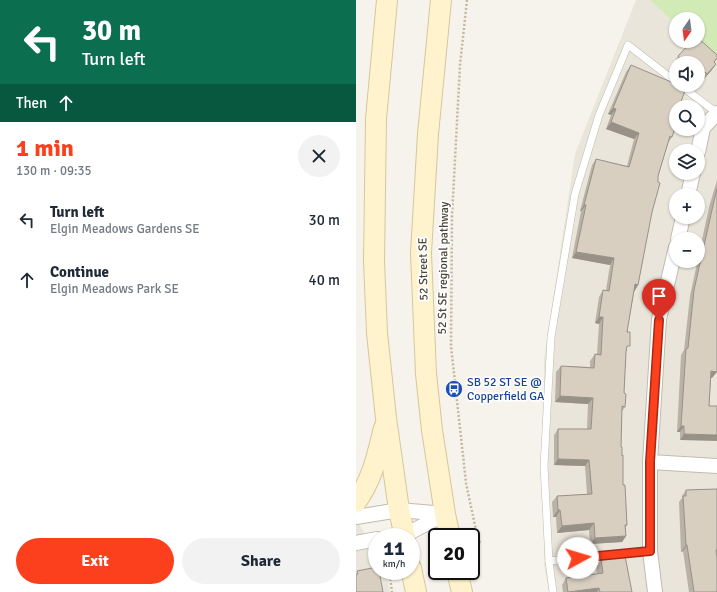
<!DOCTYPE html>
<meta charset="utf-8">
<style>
:root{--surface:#fff;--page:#f2f2f3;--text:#1f2937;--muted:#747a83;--accent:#fc3f1d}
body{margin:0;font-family:Signika,sans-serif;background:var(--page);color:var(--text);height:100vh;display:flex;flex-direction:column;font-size:15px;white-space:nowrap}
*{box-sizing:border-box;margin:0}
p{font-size:13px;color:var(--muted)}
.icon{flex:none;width:22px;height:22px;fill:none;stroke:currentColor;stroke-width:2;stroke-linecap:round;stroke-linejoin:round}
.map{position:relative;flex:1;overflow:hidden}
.details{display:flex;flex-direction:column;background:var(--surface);width:356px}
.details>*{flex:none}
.top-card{background:#0b6e4f;color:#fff;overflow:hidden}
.needle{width:26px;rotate:194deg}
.buttons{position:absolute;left:313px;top:12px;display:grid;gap:8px}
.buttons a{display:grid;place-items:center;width:36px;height:36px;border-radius:50%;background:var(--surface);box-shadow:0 1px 3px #0004;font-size:20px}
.speed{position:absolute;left:12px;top:528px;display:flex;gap:8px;font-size:20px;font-weight:700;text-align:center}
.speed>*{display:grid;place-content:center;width:52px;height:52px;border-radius:50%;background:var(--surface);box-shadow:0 1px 3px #0004;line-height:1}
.speed small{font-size:10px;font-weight:400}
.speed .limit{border:2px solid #111;border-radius:6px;background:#fff;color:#111}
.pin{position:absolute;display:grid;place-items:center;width:34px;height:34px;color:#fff;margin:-41px -17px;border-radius:50% 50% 50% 0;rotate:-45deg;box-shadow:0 0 4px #0007}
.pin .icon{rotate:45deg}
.me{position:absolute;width:44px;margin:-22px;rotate:84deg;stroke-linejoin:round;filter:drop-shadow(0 0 3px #0008)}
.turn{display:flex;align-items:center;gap:14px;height:84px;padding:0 16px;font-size:18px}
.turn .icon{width:52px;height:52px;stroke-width:2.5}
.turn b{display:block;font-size:28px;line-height:34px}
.then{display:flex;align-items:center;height:38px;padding:0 16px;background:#0003;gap:8px;font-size:15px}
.round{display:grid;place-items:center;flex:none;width:42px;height:42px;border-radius:21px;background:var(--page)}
.headline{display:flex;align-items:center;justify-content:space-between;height:68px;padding:0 16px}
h1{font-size:24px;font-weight:700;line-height:30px;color:var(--accent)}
.button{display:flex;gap:8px;margin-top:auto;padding:8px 16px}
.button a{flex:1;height:46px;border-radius:24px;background:var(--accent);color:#fff;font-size:16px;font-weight:700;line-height:46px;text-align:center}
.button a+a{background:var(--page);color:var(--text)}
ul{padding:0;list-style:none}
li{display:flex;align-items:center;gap:12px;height:60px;padding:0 16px}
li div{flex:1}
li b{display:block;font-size:15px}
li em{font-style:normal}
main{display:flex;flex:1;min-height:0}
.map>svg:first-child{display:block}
.residential{fill:#eae5da;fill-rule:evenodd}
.green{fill:#d2eab5}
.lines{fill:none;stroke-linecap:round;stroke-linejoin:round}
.service-casing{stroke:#c2bbae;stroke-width:8}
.minor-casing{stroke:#c2bbae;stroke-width:16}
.secondary-casing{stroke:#d6c79b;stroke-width:22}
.path{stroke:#c4b79f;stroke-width:2.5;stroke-dasharray:2 2;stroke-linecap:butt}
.service{stroke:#fff;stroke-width:7}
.minor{stroke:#fff;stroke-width:14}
.secondary{stroke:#fff3cd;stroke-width:20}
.wall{fill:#bab2a6}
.shaded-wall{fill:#979187}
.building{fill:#d8cfc1;stroke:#979187}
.route-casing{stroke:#a42913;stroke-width:10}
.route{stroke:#fc3f1d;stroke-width:7}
.labels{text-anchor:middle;stroke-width:3.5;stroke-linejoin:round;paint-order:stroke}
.street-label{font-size:12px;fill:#4b4439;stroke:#fff}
.transit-label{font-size:12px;fill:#164399;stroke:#fff;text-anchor:start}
</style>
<main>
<section class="details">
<div class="top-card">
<div class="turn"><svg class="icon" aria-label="left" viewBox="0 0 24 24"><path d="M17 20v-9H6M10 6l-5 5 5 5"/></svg><div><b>30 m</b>Turn left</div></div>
<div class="then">Then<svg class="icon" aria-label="ahead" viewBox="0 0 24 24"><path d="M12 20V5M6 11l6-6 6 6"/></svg></div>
</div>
<div class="headline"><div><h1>1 min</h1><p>130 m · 09:35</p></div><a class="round"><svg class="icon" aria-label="close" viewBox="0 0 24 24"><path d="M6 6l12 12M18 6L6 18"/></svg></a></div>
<ul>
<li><svg class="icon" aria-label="left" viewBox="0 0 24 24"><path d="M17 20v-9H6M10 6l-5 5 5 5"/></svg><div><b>Turn left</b><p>Elgin Meadows Gardens SE</p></div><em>30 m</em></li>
<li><svg class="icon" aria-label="ahead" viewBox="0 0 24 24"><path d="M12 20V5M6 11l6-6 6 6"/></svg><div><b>Continue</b><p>Elgin Meadows Park SE</p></div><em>40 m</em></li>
</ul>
<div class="button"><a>Exit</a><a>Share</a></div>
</section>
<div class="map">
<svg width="361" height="592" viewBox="0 0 361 592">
<rect width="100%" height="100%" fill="#f6f3ec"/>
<g class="residential">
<path d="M 280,0 L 294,0 L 320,24 L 320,41 L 339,41 L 361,61 L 361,592 L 193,592 L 188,564 L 188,359 L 219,154 ZM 320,63 L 342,63 L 342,85 L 320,85 ZM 320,107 L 342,107 L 342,129 L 320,129 ZM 320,151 L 342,151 L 342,173 L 320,173 ZM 320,195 L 342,195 L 342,217 L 320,217 ZM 320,239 L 342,239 L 342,261 L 320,261 Z"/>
<polygon points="0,519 21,554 21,571 30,571 34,592 0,592"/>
</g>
<polygon class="green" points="294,0 361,0 361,61 339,41 342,41 342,19 320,19 320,24"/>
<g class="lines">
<defs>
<g id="service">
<polyline points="324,85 361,113"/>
<polyline points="193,561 294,551"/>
<polyline points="197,592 193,561 188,466 195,337 219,194 243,115 272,45 320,82"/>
</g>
<g id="minor">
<polyline points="342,152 347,128 361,113"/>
<polyline points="332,195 337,173"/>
<polyline points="322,239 327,217"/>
<polyline points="294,462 361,466"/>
<polyline points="0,517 43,510 89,514"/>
<polyline points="35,537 49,535 89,514"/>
<polyline points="0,543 21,539"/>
<polyline points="299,592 294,551 294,462 303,319 320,247"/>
</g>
<g id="secondary">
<polyline points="31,0 20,119 18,261 21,333 30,418 43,510 49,537"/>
<polyline points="85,0 72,134 65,253 70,374 76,430 89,514 94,537"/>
<path d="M 0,502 C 17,478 21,456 28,428"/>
<polyline points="55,568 60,592"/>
<polyline points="101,571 106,592"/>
</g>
</defs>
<use href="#service" class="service-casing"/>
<use href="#minor" class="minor-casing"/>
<use href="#secondary" class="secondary-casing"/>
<g class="path">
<polyline points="111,0 104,65 96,216 95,346 110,483 121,535 124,543"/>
<polyline points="33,571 36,592"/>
</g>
<use href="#service" class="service"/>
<use href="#minor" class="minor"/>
<use href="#secondary" class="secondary"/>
</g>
<g class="wall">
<polygon points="361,55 361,59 358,62 360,64 355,71 346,81 344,79 342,82 342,63 320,63 320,67 317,64 322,56"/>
<polygon points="275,65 319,117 316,137 312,143 302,176 282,285 278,292 271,332 268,393 269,407 266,411 265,447 267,485 271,525 270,527 270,536 266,542 234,544 233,530 201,533 200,517 197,517 196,502 201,496 231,494 229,466 198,465 198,435 202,429 231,429 232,404 199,402 200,372 205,366 234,367 234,361 239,354 241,354 243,324 239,323 243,297 247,290 250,290 254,265 216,258 225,211 224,211 236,165 240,159 271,166 278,139 250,129 255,115 252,114 270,72"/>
<polygon points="361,180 361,368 356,378 355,378 353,406 324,440 324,432 321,432 325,355 328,350 334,296 353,207"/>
<polygon points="361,489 361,553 360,554 361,592 333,592 327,551 325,552 323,502 326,498 326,496 330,490"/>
<polygon points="245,560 276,592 207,592 206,585 210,578 241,574 240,566"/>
</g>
<g class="shaded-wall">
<polygon points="360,64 355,71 346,81 351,74"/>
<polygon points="257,108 260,109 255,115 252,114"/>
<polygon points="255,122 283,133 278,139 250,129"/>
<polygon points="228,205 230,205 225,211 224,211"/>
<polygon points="220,252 258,258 254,265 216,258"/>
<polygon points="279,284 282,285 278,292"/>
<polygon points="243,317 247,317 243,324 239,323"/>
<polygon points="355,371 361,372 356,378 351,377"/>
<polygon points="204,396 237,398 232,404 199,402"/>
<polygon points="325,426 328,426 324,432 321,432"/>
<polygon points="328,434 361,435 361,441 324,440"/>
<polygon points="202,459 233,460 229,466 198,465"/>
<polygon points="202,510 204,510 200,517 197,517"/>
<polygon points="238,523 233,530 201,533 206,526"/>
<polygon points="270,536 266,542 234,544 239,538"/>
<polygon points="330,545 331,545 327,551 325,552"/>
<polygon points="243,588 241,592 216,592"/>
</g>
<g class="building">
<polygon points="342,38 361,55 361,58 358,62 360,64 351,74 349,72 345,77 342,75 342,63 329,63 322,56 336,41 342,41"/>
<polygon points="275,65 320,84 320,85 322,85 330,88 323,107 320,107 320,113 319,117 320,118 318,124 320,125 320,126 316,137 314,136 302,176 302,182 304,183 296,212 282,285 279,284 271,332 274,332 274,346 271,346 270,352 268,393 270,394 269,407 266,406 265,447 266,447 266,456 267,455 267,485 269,485 271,525 269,525 270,536 239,538 238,523 206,526 204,510 202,510 201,496 236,494 233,460 202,459 202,429 235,429 237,398 204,396 205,366 238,368 239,354 245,355 247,317 243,317 247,290 253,291 258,258 220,252 230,205 228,205 240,159 273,167 283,133 255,122 260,109 257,108"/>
<polygon points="361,189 361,372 355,371 353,406 361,406 361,435 328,434 328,426 325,426 330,349 332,348 338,290 358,201"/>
<polygon points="361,489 361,550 360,550 361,559 361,592 338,592 331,545 330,545 327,496 330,496 330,490"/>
<polygon points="269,556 276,592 244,592 243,588 212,592 210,578 247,573 245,560"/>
<polygon points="21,567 21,571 23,571 27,592 0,592 0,574 2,574 1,571"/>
</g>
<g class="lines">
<defs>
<polyline id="route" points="222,558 294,551 294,462 303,320"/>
</defs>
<use href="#route" class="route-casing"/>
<use href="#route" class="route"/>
</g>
<defs>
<symbol id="bus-disc" viewBox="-11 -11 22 22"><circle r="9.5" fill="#1a4fb4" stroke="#fff"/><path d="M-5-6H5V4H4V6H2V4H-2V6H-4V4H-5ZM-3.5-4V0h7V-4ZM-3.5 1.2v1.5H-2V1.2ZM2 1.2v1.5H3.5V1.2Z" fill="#fff"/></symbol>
</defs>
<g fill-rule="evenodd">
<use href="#bus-disc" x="88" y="379" width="20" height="20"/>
</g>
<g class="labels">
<g class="street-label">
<text transform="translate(87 268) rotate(-89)" y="4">52 St SE regional pathway</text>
<text transform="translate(67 269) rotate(-91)" y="4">52 Street SE</text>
</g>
<g class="transit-label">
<text x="111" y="386">SB 52 ST SE @<tspan x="111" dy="14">Copperfield GA</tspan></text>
</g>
</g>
</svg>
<div class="buttons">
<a><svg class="needle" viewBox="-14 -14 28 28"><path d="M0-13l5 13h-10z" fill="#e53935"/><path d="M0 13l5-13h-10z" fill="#747a83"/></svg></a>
<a><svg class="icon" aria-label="sound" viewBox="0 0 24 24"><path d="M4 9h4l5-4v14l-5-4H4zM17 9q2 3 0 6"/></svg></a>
<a><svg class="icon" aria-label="search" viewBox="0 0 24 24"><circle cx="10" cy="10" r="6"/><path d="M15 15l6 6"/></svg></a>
<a><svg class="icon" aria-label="layers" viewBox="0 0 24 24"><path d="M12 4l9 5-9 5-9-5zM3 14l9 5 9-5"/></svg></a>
<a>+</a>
<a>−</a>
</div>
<div class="speed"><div>11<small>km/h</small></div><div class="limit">20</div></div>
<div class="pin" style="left:303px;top:320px;background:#d93025"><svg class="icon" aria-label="arrive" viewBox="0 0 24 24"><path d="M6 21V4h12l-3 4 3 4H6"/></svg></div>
<svg class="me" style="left:222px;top:558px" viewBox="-20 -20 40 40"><circle r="19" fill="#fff"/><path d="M0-13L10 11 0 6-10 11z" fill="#fc3f1d"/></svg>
</div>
</main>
